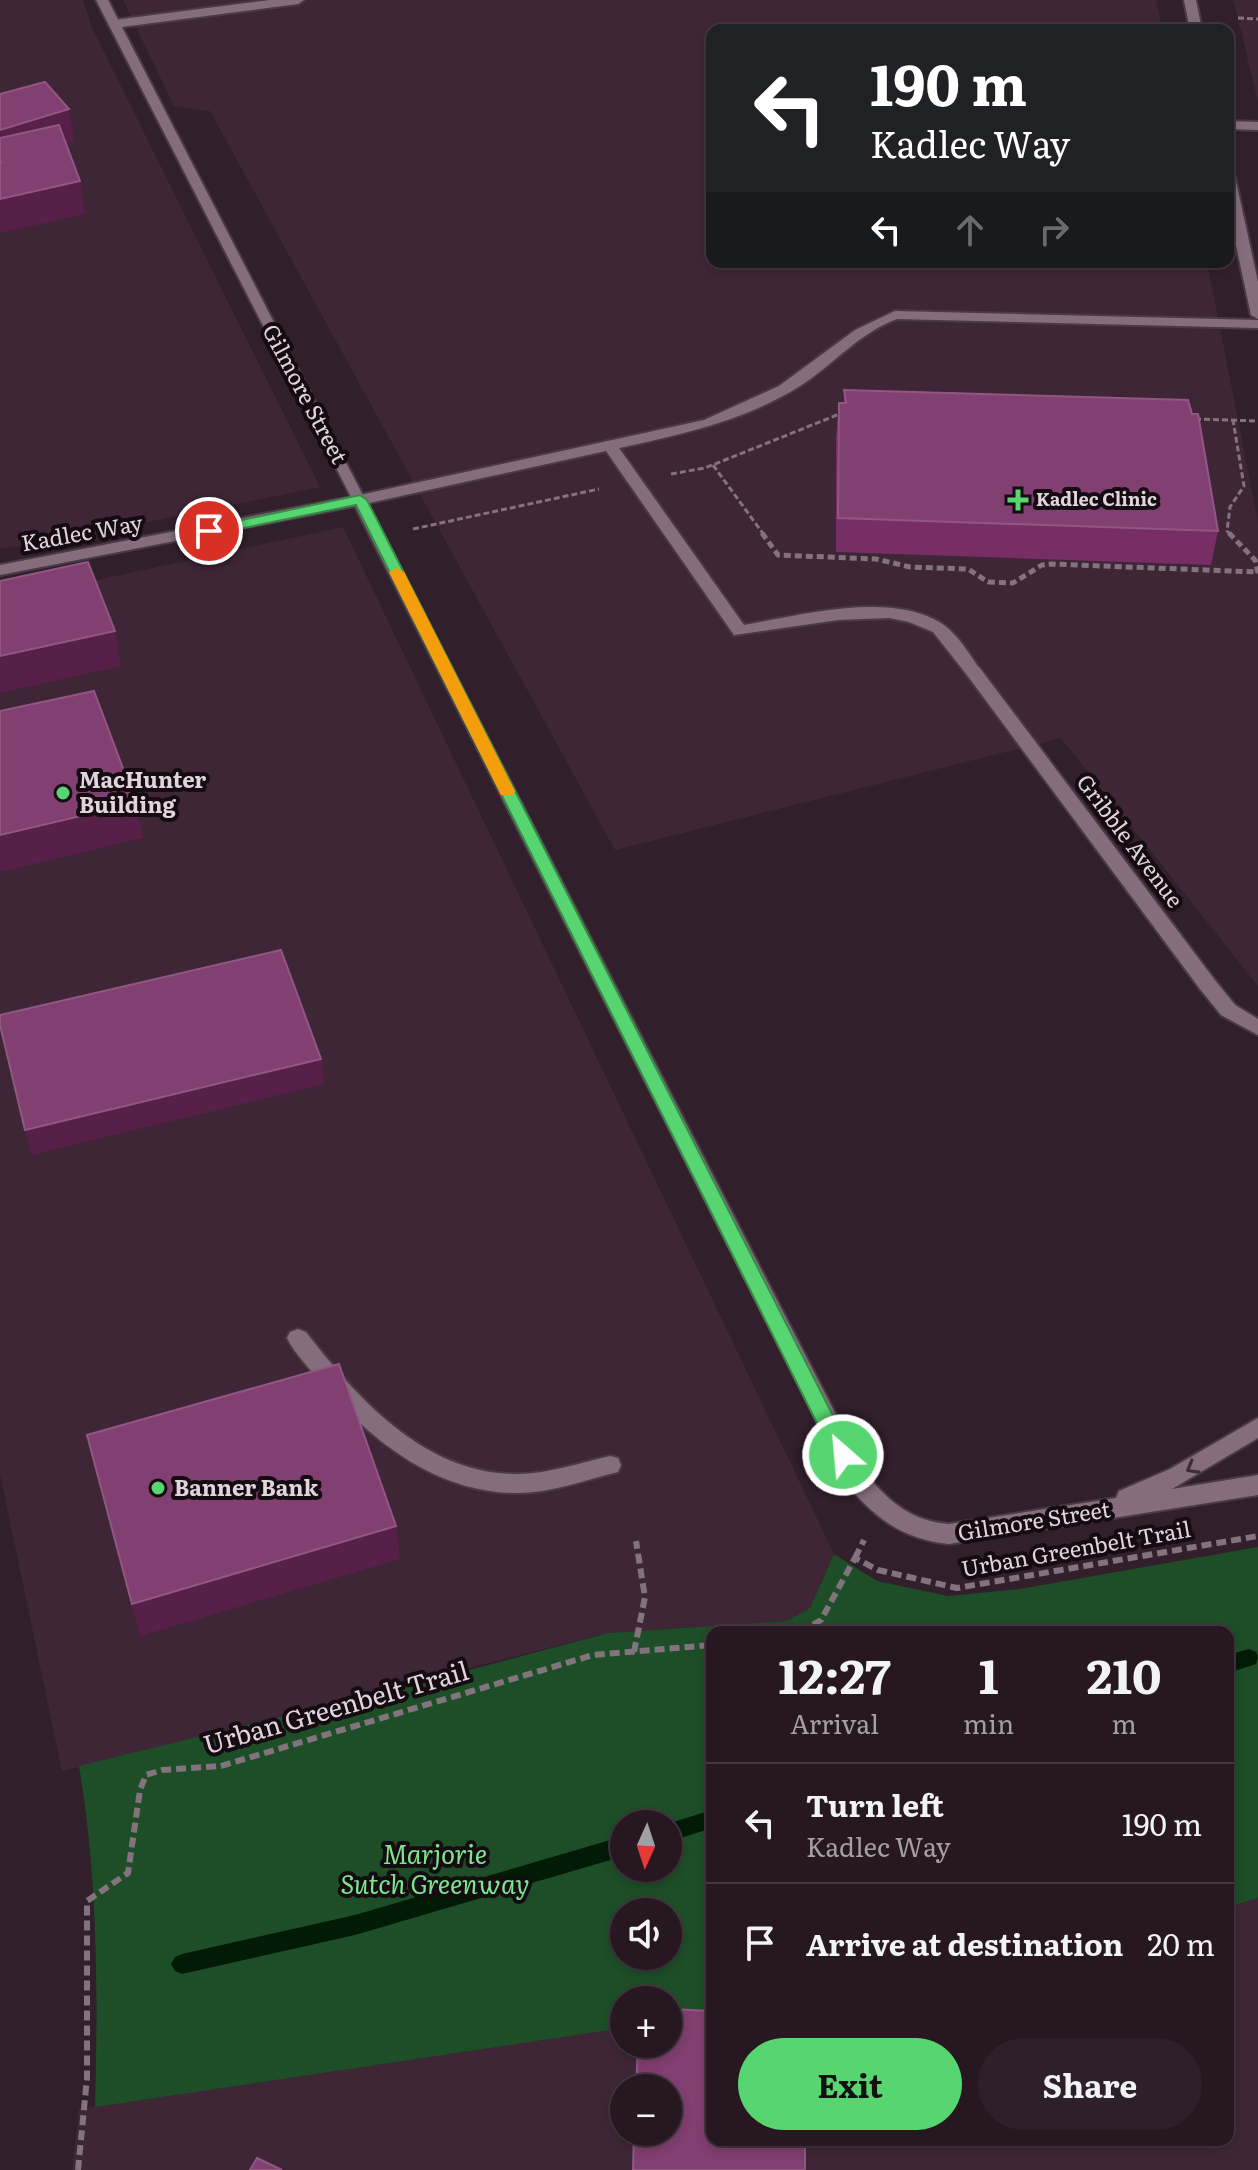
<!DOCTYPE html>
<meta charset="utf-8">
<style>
:root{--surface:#261721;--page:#2e202a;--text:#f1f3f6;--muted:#a49fa5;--line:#42363f;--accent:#57d570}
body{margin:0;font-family:Literata,serif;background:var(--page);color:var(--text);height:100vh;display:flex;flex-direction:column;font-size:30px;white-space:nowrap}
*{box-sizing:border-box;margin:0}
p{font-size:26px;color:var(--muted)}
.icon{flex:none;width:44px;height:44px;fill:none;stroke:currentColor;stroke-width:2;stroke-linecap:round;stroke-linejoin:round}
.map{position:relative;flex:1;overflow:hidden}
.drawer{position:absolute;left:706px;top:1626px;width:528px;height:520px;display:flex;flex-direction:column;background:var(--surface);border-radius:16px;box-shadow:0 4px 12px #0003,0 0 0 2px var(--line)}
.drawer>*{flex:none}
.guide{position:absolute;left:706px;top:24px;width:528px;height:244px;border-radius:16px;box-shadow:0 4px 12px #0003,0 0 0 2px var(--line);background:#202124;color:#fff;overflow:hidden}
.needle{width:52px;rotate:183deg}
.controls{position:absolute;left:610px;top:1810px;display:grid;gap:16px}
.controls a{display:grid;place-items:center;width:72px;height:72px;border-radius:50%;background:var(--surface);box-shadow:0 4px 12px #0003,0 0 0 2px var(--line);font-size:40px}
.pin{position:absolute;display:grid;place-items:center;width:68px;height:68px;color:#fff;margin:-34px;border:4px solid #fff;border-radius:50%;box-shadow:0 2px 8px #0007}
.me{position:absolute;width:88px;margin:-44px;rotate:333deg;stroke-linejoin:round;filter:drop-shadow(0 0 6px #0008)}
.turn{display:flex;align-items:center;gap:28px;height:168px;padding:0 32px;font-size:36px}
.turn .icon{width:104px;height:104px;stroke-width:2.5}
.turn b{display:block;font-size:56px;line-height:68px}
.lanes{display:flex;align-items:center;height:76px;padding:0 32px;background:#0003;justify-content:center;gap:40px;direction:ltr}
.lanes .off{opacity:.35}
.eta{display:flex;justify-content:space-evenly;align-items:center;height:136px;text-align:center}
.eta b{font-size:48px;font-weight:700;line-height:56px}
.button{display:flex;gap:16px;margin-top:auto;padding:16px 32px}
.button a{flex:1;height:92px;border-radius:48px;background:var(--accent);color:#111;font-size:32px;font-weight:700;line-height:92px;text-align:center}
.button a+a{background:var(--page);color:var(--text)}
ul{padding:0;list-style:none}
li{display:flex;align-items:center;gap:24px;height:120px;padding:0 32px;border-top:2px solid var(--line)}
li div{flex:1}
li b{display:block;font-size:30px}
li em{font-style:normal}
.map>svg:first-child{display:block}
.built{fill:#3f2637;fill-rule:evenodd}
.green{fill:#1d4e27;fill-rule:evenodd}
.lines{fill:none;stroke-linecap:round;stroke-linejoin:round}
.stream{fill:#021b06;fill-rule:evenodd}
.lane-casing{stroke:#4a3a45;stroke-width:4}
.street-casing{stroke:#4a3a45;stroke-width:4}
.path-far2{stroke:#83737e;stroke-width:3;stroke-dasharray:6 3;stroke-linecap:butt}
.path-far1{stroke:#83737e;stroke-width:5;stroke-dasharray:7 4;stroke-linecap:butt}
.path{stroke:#83737e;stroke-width:6;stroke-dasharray:10 5;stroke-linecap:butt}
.lane{fill:#856d7d;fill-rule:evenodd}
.street{fill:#856d7d;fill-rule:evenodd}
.wall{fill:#762e64}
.shaded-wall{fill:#562048}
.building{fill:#823f71;stroke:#915782;stroke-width:2}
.oneway{stroke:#3c2e37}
.route{fill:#57d570;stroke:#398a49;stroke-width:2}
.slow{fill:#f59e0b}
.poi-dot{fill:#57d570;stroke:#150c12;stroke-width:3}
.labels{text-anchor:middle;stroke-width:8;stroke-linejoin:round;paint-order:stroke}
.far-poi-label{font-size:18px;font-weight:bold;fill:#e2d4dd;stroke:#150c12;text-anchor:start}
.street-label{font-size:22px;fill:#e2d4dd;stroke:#150c12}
.poi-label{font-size:22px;font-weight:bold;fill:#e2d4dd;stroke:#150c12;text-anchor:start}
.near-street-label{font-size:26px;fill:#e2d4dd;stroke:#150c12}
.near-park-label{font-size:26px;font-style:italic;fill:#7be68d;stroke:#150c12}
</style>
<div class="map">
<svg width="1258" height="2170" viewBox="0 0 1258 2170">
<rect width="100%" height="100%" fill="#321f2c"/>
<g class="built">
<polygon points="0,0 83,0 93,30 320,487 74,537 0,549"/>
<polygon points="123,0 1156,0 1162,30 712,30 712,262 1207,262 1258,522 1258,986 1061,738 615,850 210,111 174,106"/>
<polygon points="1233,0 1258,0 1258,102 1238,18"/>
<polygon points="343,527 834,1554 810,1608 787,1621 607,1633 62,1771 0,1474 0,596 84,583"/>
<path d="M 1258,1898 L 1258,2170 L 72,2170 L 79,2109 L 624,2028 L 624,2044 L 668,2044 L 712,2140 L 1228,2140 L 1228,1907 ZM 624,2088 L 668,2088 L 668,2132 L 624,2132 Z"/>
</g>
<path class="green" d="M 1258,1547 L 1258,1898 L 1228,1907 L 1228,1632 L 712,1632 L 712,2026 L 668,2026 L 668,2000 L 624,2000 L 624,2028 L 95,2107 C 98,1993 98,1878 79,1766 L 462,1672 L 608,1633 L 787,1621 L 810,1608 L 834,1554 L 877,1581 L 948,1596 L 1020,1589 ZM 624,1824 L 668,1824 L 668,1868 L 624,1868 ZM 624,1912 L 668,1912 L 668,1956 L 624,1956 Z"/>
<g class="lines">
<g class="stream">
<polygon points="1249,1649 1256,1652 1258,1657 1256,1664 1228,1673 1228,1655"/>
<polygon points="712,1810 712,1828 668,1842 667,1824"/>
<polygon points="624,1836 624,1856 355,1935 182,1974 175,1971 171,1964 175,1957 182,1954 355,1915"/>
</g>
<defs>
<g id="lane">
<polygon points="270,0 304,0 298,4 114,28 108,24 114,20"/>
<polygon points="1228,121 1258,122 1258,130 1228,129"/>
<path d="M 895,311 L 1258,320 L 1258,328 L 897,319 C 859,333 833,365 800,386 C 744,421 683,434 619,448 L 744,625 C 800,615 890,591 941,623 C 958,634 970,655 981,671 L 979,675 L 967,675 L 933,632 L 909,622 L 889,618 L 838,620 L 734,635 L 606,451 L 360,505 L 352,500 L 360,495 L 704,420 L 779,386 L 855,330 Z"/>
<path d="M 298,1329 L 306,1332 C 357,1398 423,1472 513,1474 C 545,1475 579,1463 610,1456 L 618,1458 L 621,1465 L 618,1472 L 610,1474 C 579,1482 546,1494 513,1493 C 434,1491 370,1440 321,1382 C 309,1368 295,1354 287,1338 L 290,1332 Z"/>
</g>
<g id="street">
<path d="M 96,0 L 108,0 L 867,1475 C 890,1503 912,1521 949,1524 L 1116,1498 L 1119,1491 L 1170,1469 L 1258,1418 L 1258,1438 L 1172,1489 L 1258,1475 L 1258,1495 L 949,1544 C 907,1540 878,1521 851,1489 L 355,506 L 0,575 L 0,565 L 351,497 Z"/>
<polygon points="1184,0 1196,0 1202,30 1190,30"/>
<polygon points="1228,173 1235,177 1258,282 1258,319 1251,315 1228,208"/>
<polygon points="973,666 979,667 1214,979 1235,1005 1258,1019 1258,1035 1221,1015 1200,989 967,675 965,671 967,667"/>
</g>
</defs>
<use href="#lane" class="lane-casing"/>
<use href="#street" class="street-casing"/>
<g class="path-far2">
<polyline points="1238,18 1258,19"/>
<polyline points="1195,419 1258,421"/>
<polyline points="713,465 764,535"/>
<polyline points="671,474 705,468 842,413"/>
<polyline points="413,529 599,489"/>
<polyline points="1231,535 1227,531 1230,507 1244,486 1233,420"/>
</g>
<g class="path-far1">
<polyline points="762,533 778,555 876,559 910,567 968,569 988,582 1013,583 1042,565 1051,564 1258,572"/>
<polyline points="1229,533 1255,560 1258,573"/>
</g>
<g class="path">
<polyline points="855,1558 864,1540"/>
<polyline points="800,1632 821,1620 855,1558 878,1570 957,1588 1258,1536"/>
<polyline points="634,1652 645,1597 636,1541"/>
<polyline points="78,2170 87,2078 87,1901 128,1873 140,1790 146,1775 162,1770 221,1766 593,1655 712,1645"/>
</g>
<use href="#lane" class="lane"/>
<use href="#street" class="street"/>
</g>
<polygon class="wall" points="844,390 1218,531 1211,565 836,552 836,437 839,403 844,403"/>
<g class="shaded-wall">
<polygon points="69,109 74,141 1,164 0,160 0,130"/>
<polygon points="80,181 85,214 0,233 0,199"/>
<polygon points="115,631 121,666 0,693 0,656"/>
<polygon points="136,803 143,838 0,872 0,835"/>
<polygon points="321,1059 324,1084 32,1155 25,1130"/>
<polygon points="396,1526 400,1559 140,1636 132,1604"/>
</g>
<g class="building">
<polygon points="45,82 69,109 0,130 0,94"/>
<polygon points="59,125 80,181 0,199 0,163 1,163 0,160 0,138"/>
<polygon points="844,390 1188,400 1192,414 1198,414 1218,531 838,518 839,403 846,403"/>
<polygon points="88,562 115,631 0,656 0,581"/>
<polygon points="94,691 136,803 0,835 0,711"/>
<polygon points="281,950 321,1059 25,1130 0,1025 0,1015"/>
<polygon points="339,1364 396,1526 132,1604 87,1435"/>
<polygon points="668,2009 712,2011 712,2140 805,2140 805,2170 633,2170 634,2132 668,2132 668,2088 636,2088 638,2044 668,2044"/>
<polygon points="257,2158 282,2170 250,2170"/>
</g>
<defs><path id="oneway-chevron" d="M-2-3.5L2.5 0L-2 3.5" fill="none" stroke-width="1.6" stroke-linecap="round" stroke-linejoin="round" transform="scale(2)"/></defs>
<use class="oneway" href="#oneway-chevron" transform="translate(1192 1468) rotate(150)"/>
<polygon class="route" points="360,495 367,500 850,1449 853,1455 850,1461 843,1464 836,1461 356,505 209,535 202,531 209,527"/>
<polygon class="slow" points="397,568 404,572 515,791 513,795 501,795 499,791 389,572"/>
<g class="poi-dot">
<path d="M1014 488h8v8h8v8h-8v8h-8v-8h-8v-8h8z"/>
<circle cx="63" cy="793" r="8"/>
<circle cx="158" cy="1488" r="8"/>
</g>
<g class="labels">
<g class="far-poi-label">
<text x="1036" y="506">Kadlec Clinic</text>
</g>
<g class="street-label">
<text transform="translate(305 394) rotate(62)" y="8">Gilmore Street</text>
<text transform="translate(82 533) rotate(-10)" y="8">Kadlec Way</text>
<text transform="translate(1130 841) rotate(53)" y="8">Gribble Avenue</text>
<text transform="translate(1034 1521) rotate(-9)" y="8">Gilmore Street</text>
<text transform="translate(1076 1549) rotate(-10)" y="8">Urban Greenbelt Trail</text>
</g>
<g class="poi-label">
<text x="79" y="788">MacHunter<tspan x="79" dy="25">Building</tspan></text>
<text x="174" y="1496">Banner Bank</text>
</g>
<g class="near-street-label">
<text transform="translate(336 1708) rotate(-16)" y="9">Urban Greenbelt Trail</text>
</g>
<g class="near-park-label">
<text x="435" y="1864">Marjorie<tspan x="435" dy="30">Sutch Greenway</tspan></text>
</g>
</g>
</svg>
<div class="controls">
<a><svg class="needle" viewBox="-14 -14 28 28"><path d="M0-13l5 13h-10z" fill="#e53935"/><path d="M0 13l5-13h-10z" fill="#a49fa5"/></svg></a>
<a><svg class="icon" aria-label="sound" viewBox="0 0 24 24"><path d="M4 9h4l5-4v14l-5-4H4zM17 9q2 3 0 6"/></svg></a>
<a>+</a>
<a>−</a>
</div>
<div class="pin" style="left:209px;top:531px;background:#d93025"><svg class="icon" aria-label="arrive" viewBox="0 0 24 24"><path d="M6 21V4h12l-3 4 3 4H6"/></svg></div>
<svg class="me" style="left:843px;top:1455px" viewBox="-20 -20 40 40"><circle r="17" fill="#57d570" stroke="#fff" stroke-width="3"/><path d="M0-11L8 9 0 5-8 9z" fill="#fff"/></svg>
<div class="guide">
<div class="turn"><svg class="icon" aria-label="left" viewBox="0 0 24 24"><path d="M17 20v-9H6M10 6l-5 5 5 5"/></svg><div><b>190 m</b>Kadlec Way</div></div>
<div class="lanes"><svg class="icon" aria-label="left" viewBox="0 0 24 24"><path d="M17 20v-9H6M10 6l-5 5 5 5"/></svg><svg class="icon off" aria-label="ahead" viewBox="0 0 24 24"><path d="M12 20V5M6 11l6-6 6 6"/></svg><svg class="icon off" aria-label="right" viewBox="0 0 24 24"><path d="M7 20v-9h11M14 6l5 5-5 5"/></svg></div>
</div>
<section class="drawer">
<div class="eta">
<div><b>12:27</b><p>Arrival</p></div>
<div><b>1</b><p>min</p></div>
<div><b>210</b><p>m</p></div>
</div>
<ul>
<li><svg class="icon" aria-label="left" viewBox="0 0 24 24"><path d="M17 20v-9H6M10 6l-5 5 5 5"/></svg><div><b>Turn left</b><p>Kadlec Way</p></div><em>190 m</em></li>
<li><svg class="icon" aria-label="arrive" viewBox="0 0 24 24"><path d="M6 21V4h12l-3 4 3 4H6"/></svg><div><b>Arrive at destination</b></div><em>20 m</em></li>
</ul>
<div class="button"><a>Exit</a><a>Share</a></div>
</section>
</div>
